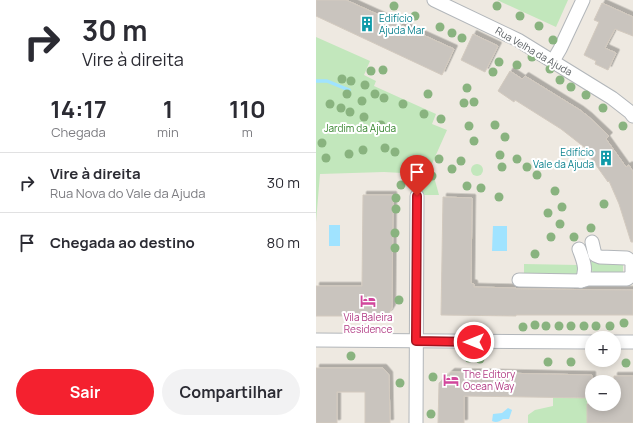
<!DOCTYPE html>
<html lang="pt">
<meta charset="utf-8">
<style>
:root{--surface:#fff;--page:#f2f2f3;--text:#2b2b33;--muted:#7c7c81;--line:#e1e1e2;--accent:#f4212f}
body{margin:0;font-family:Manrope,sans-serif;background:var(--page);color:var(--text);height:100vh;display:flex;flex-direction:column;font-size:15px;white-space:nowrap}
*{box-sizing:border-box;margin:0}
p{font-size:13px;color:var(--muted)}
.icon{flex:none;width:22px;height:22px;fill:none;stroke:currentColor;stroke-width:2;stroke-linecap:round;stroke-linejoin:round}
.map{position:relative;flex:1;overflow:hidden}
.panel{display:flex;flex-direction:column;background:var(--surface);width:316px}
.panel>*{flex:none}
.hud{background:#fff;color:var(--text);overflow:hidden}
.controls{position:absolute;left:269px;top:331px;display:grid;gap:8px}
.controls a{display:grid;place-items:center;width:36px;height:36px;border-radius:50%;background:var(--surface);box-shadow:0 2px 10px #0003;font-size:20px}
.pin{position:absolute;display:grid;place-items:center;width:34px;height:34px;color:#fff;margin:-41px -17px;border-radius:50% 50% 50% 0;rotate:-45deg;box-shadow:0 0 4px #0007}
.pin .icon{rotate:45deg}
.me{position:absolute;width:44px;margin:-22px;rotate:270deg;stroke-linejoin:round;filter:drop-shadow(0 0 3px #0008)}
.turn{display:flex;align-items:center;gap:14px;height:84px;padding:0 16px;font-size:18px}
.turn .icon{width:52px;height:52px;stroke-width:2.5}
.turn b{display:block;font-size:28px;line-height:34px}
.eta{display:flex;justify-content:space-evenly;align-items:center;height:68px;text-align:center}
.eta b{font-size:24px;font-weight:700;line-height:28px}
.cta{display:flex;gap:8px;margin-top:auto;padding:8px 16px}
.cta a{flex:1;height:46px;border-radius:24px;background:var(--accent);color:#fff;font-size:16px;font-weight:700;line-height:46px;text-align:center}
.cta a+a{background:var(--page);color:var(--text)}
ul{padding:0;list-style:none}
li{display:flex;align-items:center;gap:12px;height:60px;padding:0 16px;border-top:1px solid var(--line)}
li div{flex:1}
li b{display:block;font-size:15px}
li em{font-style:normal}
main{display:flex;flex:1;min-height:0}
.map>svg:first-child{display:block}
.green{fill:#c2e7bc}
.water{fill:#a0e3ff}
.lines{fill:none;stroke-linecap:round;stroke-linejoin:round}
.stream{stroke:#a0e3ff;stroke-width:3.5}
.building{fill:#c9c4be;stroke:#d3cabf;filter:url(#shadow)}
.minor-casing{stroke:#b2b6ba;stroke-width:15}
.minor{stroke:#fff;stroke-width:13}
.tree{fill:#89b37f}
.route-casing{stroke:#9f151f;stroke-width:10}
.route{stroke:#f4212f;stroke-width:7}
.labels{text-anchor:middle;stroke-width:4;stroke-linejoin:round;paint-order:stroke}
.culture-label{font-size:10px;fill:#0d838f;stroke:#fff;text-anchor:start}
.street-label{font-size:10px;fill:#5a5f63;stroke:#fff}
.park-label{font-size:10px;fill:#37862f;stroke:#fff}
.hotel-label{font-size:10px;fill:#b23c85;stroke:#fff}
</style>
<main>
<section class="panel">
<div class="hud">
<div class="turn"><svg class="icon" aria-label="right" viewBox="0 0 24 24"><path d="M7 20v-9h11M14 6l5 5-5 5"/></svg><div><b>30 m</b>Vire à direita</div></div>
</div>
<div class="eta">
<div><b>14:17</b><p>Chegada</p></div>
<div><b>1</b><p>min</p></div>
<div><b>110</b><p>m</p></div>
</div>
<ul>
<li><svg class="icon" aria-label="right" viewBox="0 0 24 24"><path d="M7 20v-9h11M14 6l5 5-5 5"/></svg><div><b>Vire à direita</b><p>Rua Nova do Vale da Ajuda</p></div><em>30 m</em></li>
<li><svg class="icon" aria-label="arrive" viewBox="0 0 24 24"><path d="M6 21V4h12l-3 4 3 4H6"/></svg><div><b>Chegada ao destino</b></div><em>80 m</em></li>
</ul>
<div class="cta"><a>Sair</a><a>Compartilhar</a></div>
</section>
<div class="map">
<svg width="317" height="423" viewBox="0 0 317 423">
<defs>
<filter id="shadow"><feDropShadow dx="3.5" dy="-3.5" stdDeviation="0" flood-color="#0004"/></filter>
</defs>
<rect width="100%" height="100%" fill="#eee9e1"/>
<g class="green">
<polygon points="181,0 252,0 240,27"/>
<polygon points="0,37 54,61 48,75 60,81 58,86 120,114 116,124 131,130 115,166 123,195 103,195 101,187 96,178 86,173 68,172 4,174 0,222"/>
<circle cx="161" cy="170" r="6"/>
<polygon points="274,262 307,262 307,275 277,274"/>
<polygon points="208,264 262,265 262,276 208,276"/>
<polygon points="237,398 271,398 271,423 212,423 212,415 219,410 237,406"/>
</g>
<g class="water">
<rect x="13" y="225" width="11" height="21"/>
<polygon points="177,226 191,226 191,251 176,251"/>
<path d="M 192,408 L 196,410 L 193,419 L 187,419 C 183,422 180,423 176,421 L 177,414 L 186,413 Z"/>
</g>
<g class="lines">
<polyline class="stream" points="0,81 11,81 33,90"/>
</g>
<g class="building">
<polygon points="0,0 30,0 138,49 126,75 0,16"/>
<polygon points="286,3 317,17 317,36 299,29 289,48 300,53 292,70 279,64 280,61 268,55 283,22 278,20"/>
<polygon points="157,34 182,46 169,72 145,60"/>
<polygon points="194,71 206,79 209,76 264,110 273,117 293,136 290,139 310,167 313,165 317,172 317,242 315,242 303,204 293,181 292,182 270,151 272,150 245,129 199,100 198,102 182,91"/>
<polygon points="47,195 77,195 76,308 73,313 67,316 0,316 0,286 46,286"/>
<polygon points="127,197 156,198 155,283 158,284 158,287 200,288 200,289 317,290 317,315 200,315 200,316 125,315"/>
<polygon points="0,368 67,368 73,375 74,423 49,423 49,392 21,392 21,423 0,423"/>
<polygon points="135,372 276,375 276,398 148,396 148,423 122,423 123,383"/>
<polygon points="298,376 317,376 317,423 271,423 271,404 298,404"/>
</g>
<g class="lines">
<defs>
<g id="minor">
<polyline points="118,0 202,40 296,98 314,112 317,116"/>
<polyline points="237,61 244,49 267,0"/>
<path d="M 203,280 L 265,281 C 272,270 267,260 263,249"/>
<polyline points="265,281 272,279 311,279 316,275 316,262 311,258 284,257 279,255 276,242"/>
<polyline points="0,340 276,342"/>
<polyline points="298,342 317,342"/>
<polyline points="100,423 101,196"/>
</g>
</defs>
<use href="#minor" class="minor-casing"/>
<use href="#minor" class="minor"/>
</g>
<g class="tree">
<circle cx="78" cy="6" r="4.5"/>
<circle cx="181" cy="6" r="4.5"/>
<circle cx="99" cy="16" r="4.5"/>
<circle cx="204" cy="16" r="4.5"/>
<circle cx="223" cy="26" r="4.5"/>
<circle cx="124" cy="27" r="4.5"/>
<circle cx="136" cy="33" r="4.5"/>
<circle cx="146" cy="38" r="4.5"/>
<circle cx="237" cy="40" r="4.5"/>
<circle cx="216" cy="57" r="4.5"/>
<circle cx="183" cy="62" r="4.5"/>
<circle cx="201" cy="65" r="4.5"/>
<circle cx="234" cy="69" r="4.5"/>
<circle cx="67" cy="70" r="4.5"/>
<circle cx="55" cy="71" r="4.5"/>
<circle cx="177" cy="72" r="4.5"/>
<circle cx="26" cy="79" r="4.5"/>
<circle cx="244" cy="80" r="4.5"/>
<circle cx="35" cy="81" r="4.5"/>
<circle cx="49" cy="85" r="4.5"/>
<circle cx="255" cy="87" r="4.5"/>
<circle cx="151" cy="88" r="4.5"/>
<circle cx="31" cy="94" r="4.5"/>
<circle cx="59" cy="94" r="4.5"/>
<circle cx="112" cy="94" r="4.5"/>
<circle cx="270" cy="95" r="4.5"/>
<circle cx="68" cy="98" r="4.5"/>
<circle cx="46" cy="101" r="4.5"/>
<circle cx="158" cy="102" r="4.5"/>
<circle cx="148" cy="103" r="4.5"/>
<circle cx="14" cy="104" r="4.5"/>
<circle cx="87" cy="104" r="4.5"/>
<circle cx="25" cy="108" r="4.5"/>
<circle cx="287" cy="108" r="4.5"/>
<circle cx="34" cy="112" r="4.5"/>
<circle cx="108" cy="114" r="4.5"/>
<circle cx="48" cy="117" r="4.5"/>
<circle cx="125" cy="119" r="4.5"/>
<circle cx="65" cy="125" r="4.5"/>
<circle cx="179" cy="125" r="4.5"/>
<circle cx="153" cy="126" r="4.5"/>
<circle cx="307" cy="126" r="4.5"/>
<circle cx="189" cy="137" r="4.5"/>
<circle cx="158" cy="141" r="4.5"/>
<circle cx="6" cy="143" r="4.5"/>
<circle cx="69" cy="148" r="4.5"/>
<circle cx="47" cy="150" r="4.5"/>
<circle cx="79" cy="152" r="4.5"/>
<circle cx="33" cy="154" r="4.5"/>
<circle cx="184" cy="155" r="4.5"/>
<circle cx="10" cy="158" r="4.5"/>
<circle cx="123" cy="159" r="4.5"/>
<circle cx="201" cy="159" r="4.5"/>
<circle cx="145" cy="161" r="4.5"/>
<circle cx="186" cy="167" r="4.5"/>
<circle cx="211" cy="167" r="4.5"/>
<circle cx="136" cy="169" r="4.5"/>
<circle cx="221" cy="175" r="4.5"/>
<circle cx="116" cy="176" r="4.5"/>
<circle cx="85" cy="185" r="4.5"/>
<circle cx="151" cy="186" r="4.5"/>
<circle cx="165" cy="188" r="4.5"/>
<circle cx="239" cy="191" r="4.5"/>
<circle cx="183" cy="197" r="4.5"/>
<circle cx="80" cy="198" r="4.5"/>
<circle cx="288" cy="204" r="4.5"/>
<circle cx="246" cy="207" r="4.5"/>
<circle cx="80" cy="209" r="4.5"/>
<circle cx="232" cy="213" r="4.5"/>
<circle cx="244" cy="224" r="4.5"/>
<circle cx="275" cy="228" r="4.5"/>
<circle cx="79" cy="233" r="4.5"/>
<circle cx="235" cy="237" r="4.5"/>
<circle cx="258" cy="237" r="4.5"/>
<circle cx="79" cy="248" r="4.5"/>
<circle cx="219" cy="254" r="4.5"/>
<circle cx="83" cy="300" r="4.5"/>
<circle cx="308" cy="323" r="4.5"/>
<circle cx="219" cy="325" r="4.5"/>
<circle cx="230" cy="326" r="4.5"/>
<circle cx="243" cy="326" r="4.5"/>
<circle cx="255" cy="326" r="4.5"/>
<circle cx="268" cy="326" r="4.5"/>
<circle cx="280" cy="326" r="4.5"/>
<circle cx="294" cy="326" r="4.5"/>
<circle cx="207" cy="327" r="4.5"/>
<circle cx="35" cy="356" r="4.5"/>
<circle cx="153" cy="358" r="4.5"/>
<circle cx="164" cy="359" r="4.5"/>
<circle cx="232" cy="362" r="4.5"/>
<circle cx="255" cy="362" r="4.5"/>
<circle cx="310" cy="363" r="4.5"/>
<circle cx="117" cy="377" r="4.5"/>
<circle cx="84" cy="383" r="4.5"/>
<circle cx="115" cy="414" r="4.5"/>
</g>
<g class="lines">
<defs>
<polyline id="route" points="101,196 100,341 158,342"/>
</defs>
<use href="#route" class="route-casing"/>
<use href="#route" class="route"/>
</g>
<defs>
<symbol id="building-bare" viewBox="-9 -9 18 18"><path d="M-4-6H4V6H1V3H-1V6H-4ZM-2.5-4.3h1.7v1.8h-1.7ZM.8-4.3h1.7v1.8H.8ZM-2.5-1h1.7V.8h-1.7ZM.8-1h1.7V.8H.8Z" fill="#0f9aa8" stroke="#fff" stroke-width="2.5" paint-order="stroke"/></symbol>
<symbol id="hotel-bare" viewBox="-9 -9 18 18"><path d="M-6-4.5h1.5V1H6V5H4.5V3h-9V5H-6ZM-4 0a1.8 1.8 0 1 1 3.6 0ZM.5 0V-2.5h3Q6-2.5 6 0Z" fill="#d1479c" stroke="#fff" stroke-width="2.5" paint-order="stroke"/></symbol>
</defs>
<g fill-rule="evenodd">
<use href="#building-bare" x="40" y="13" width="22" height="22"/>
<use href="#building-bare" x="279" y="147" width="22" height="22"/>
<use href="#hotel-bare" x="41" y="290" width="22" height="22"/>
<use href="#hotel-bare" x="124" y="369" width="22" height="22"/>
</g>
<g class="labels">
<g class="culture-label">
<text x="63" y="22">Edifício<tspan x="63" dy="12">Ajuda Mar</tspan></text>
<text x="278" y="156" text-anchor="end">Edifício<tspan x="278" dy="12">Vale da Ajuda</tspan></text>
</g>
<g class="street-label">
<text transform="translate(218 51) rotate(30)" y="4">Rua Velha da Ajuda</text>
</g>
<g class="park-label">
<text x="44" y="132">Jardim da Ajuda</text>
</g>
<g class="hotel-label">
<text x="52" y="321">Vila Baleira<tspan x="52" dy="12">Residence</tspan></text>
<text x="147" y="378" text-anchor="start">The Editory<tspan x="147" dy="12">Ocean Way</tspan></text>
</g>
</g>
</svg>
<div class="controls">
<a>+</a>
<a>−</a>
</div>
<div class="pin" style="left:101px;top:196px;background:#d93025"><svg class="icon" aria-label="arrive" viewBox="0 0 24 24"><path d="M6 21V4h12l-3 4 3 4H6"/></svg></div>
<svg class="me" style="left:158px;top:342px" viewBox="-20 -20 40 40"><circle r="17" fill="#f4212f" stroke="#fff" stroke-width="3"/><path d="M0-11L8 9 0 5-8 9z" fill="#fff"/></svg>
</div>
</main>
